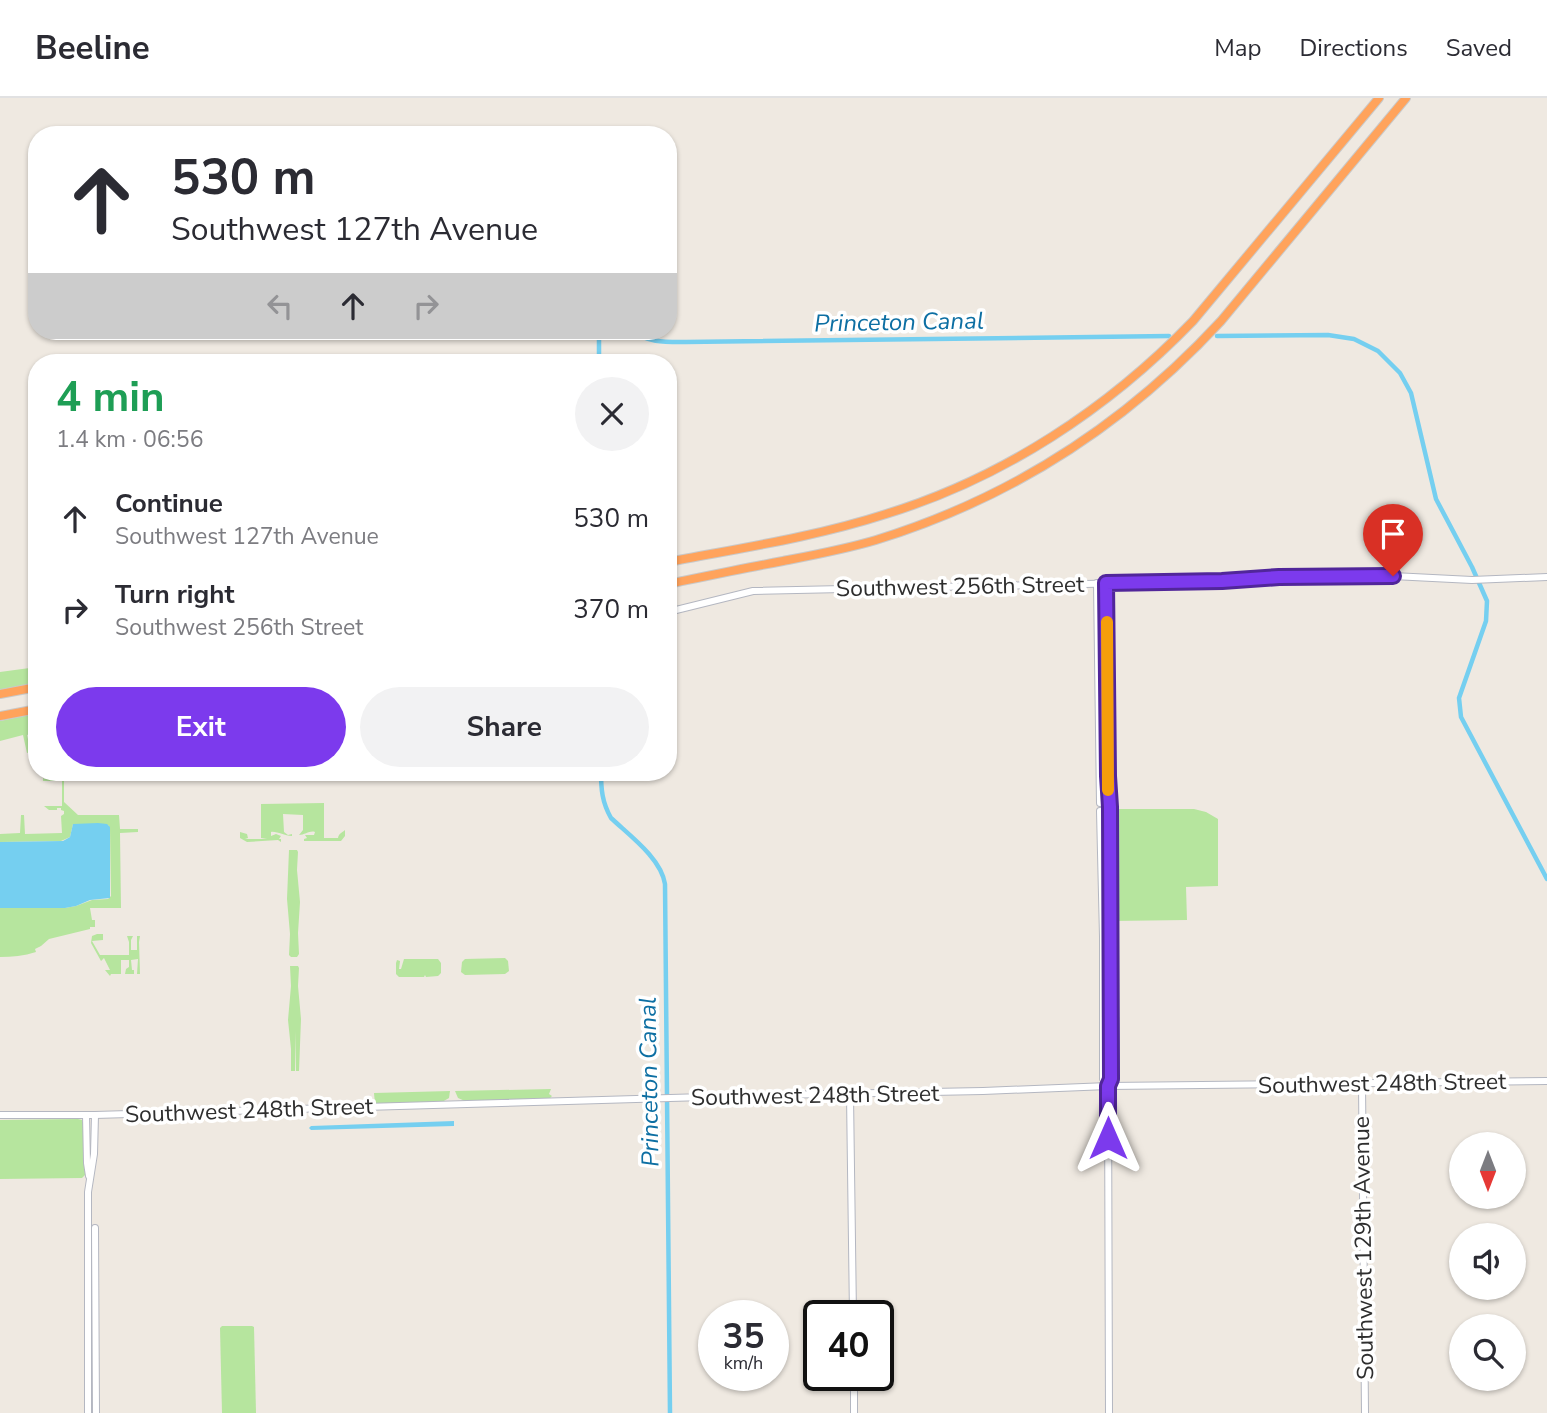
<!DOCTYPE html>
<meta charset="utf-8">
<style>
:root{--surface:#fff;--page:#f2f2f3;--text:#2b2b33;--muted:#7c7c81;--line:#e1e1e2;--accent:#7c3aed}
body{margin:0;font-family:"Nunito Sans",sans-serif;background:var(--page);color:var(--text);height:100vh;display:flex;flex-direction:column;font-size:26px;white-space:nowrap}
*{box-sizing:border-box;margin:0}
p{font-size:23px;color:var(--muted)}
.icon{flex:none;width:38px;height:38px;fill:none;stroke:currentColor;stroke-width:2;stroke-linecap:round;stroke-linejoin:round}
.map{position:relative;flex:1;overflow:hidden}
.drawer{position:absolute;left:28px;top:256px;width:649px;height:427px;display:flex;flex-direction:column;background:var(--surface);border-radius:28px;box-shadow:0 2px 5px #0004}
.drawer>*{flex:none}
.hud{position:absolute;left:28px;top:28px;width:649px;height:214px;border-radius:28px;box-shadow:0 2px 5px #0004;background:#fff;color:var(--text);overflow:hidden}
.needle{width:46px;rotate:180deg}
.tools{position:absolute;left:1449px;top:1034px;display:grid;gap:14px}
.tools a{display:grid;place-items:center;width:77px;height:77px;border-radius:50%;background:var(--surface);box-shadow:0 2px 5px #0004;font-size:35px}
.speed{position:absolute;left:698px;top:1202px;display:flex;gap:14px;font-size:35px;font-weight:700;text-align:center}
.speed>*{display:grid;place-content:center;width:91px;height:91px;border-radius:50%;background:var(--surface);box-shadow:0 2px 5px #0004;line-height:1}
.speed small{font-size:18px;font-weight:400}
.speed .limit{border:4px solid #111;border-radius:10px;background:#fff;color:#111}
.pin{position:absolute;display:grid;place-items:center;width:60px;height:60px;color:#fff;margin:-72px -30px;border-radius:50% 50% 50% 0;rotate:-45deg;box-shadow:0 0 7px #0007}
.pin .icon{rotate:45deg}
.me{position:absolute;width:77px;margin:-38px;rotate:0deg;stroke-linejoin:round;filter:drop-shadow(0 0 5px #0008)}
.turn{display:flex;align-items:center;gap:24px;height:147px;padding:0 28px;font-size:32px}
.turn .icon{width:91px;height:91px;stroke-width:2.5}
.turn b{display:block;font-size:49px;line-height:60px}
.lanes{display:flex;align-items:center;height:66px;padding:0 28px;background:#0003;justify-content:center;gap:35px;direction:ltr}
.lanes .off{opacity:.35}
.round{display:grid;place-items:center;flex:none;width:74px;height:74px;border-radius:37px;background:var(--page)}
.headline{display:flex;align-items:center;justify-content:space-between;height:119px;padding:0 28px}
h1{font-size:42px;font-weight:700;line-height:52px;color:#1e9e55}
.button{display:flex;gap:14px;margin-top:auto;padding:14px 28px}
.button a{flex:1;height:80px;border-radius:42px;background:var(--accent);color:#fff;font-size:28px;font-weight:700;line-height:80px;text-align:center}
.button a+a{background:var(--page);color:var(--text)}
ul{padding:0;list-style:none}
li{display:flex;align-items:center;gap:21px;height:91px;padding:0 28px}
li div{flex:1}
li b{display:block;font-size:26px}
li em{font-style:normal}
header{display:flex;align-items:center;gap:42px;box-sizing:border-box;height:98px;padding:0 35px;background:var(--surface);border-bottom:2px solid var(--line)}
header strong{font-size:33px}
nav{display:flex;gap:38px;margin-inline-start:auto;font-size:24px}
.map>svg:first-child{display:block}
.green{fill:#b6e59e}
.water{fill:#75cff0}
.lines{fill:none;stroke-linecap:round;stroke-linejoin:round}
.canal{stroke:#75cff0;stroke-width:4.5}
.secondary-casing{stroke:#b4b7c1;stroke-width:8}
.highway-casing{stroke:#c9c9c9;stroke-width:10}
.secondary{stroke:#fff;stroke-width:6}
.highway{stroke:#ffa35c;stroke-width:8}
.route-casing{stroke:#51269a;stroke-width:18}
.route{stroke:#7c3aed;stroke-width:12}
.slow{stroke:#f59e0b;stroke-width:12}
.labels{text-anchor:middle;stroke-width:7;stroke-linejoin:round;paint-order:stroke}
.street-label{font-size:23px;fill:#2e2e2e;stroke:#fff}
.water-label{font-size:24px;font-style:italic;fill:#0d6fa3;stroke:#fff}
</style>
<header>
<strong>Beeline</strong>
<nav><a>Map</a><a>Directions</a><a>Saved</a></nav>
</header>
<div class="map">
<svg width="1547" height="1315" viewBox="0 0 1547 1315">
<rect width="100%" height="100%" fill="#efe9e1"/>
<g class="green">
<polygon points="37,569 37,585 0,592 0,574"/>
<polygon points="37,615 37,634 27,637 31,654 27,655 23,637 0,643 0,623"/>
<path d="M 62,674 L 64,674 L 64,704 L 78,717 L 119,717 L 120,731 L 138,731 L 138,734 L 120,735 L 121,810 L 90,810 L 92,822 L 95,822 L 95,829 L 90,829 L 90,831 L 49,841 L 41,848 L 35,851 L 36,854 C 24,858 12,859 0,859 L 0,810 L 65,810 L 76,808 L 92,802 L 108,801 L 111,798 L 110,731 L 108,727 L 73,726 L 70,739 L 61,743 L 0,744 L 0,736 L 20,735 L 21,717 L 24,717 L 25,736 L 62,735 L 61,718 L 64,716 L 64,713 L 61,712 L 61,710 L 57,710 L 57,712 L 49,712 L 44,708 L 62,708 L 62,683 L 43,683 L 43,680 L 45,681 L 46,679 L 61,679 Z"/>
<path d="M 324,705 L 324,740 L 338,740 C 339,735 342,735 345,732 L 345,738 L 341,743 L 304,743 L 304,741 L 307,740 L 305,737 L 314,737 L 315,734 C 310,732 305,737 299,737 L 303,732 L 303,717 L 283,716 L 284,734 L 288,737 L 292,736 L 292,738 C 284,738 277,733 271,734 L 271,738 L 276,736 L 281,738 L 279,741 L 281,741 L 281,744 L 278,742 L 247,744 L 240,740 L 240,734 L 247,736 L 248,740 L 245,741 L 267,741 L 261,740 L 261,706 Z"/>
<polygon points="1119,711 1194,711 1206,714 1218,721 1218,788 1186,789 1187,822 1112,823 1112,717 1114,713"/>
<polygon points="289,752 297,752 298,754 297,772 300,804 298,835 299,856 297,859 291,859 289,857 290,836 287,801"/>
<polygon points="97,836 103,836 103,842 92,843 100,857 129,857 129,844 127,838 133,838 131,842 131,852 137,852 137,838 140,838 139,844 140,876 137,876 138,861 131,862 132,872 134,872 134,876 125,876 126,871 129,869 129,862 121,862 121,876 111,876 110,878 105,872 110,872 104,860 101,863 91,845 92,838"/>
<polygon points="505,860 508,863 509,873 505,876 465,877 461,874 462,864 465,861"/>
<polygon points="404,861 438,861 441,865 441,875 438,878 426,879 425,877 424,879 399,879 396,876 396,865 397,862 400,863 399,871 401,871"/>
<polygon points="290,868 298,868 299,870 298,888 301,921 299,973 296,973 295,933 295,973 291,973 291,951 288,922 291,888"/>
<polygon points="551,991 549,996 552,998 549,1001 465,1003 458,1000 455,993"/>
<polygon points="450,993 449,1000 442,1004 375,1006 374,995"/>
<polygon points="78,1021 82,1022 84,1027 85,1077 82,1080 0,1081 0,1022"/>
<polygon points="222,1228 252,1228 254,1229 256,1315 222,1315 220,1230"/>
</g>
<g class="water">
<polygon points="98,725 107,726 110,729 110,800 90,802 76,808 65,810 0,810 0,744 63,743 70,739 73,726"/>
<polygon points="454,1023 454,1028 311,1032 309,1030 311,1028"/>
</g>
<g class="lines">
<g class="canal">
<polyline points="599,233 599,264"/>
<path d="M 632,233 C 648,245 666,244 686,244 L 1169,238"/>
<polyline points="1217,238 1328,237 1354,241 1378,253 1400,275 1411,295 1436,401 1472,469 1487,503 1486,523 1459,600 1461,619 1547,781"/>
<path d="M 601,674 C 601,691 602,704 611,720 C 629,737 661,760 665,786 L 670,1315"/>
</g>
<defs>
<g id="secondary">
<polyline points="1097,485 1100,705"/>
<polyline points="1106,485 1109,706"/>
<polyline points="668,514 753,493 1222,483 1279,479 1393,478 1472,482 1547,479"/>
<polyline points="1100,713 1103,839 1103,981 1108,988"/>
<polyline points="1362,985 1365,1315"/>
<polyline points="850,997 853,1218"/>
<polyline points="0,1017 95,1017 774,997 983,993 1108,988 1547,983"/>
<polyline points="86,1017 87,1065 89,1078"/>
<polyline points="95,1130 96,1315"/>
<polyline points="854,1278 854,1315"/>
<polyline points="88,1315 88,1094 94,1056 95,1017"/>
<polyline points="1109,1315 1108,988 1111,981 1109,712"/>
</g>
<g id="highway">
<path d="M 668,464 C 741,450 815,439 886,416 C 1003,380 1108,311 1193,223 L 1379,0"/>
<path d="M 668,486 C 707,478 745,470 783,463 C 814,457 846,451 876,442 C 1012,400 1125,327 1221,223 L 1406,0"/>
<polyline points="0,596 37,589"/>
<polyline points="0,618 37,611"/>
</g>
</defs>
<use href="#secondary" class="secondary-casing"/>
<use href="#highway" class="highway-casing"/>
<use href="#secondary" class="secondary"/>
<use href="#highway" class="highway"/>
</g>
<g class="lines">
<defs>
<polyline id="route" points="1108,1040 1108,988 1111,981 1110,709 1108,678 1106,485 1222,483 1279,479 1393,478"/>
</defs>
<use href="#route" class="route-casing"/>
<use href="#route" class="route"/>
<polyline class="slow" points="1107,524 1108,692"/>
</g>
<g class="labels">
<g class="street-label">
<text transform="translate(960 488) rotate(-1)" y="8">Southwest 256th Street</text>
<text transform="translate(1382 985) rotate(-1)" y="8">Southwest 248th Street</text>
<text transform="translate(815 997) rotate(-1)" y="8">Southwest 248th Street</text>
<text transform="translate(249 1012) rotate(-2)" y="8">Southwest 248th Street</text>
<text transform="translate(1363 1150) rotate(-91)" y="8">Southwest 129th Avenue</text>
</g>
<g class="water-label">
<text transform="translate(899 224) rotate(-1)" y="8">Princeton Canal</text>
<text transform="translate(649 984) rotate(-91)" y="8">Princeton Canal</text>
</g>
</g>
</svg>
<div class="tools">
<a><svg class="needle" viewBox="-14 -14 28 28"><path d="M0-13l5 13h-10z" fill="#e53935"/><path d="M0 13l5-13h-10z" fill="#7c7c81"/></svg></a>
<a><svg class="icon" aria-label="sound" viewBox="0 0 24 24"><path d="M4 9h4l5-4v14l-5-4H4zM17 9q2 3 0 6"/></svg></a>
<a><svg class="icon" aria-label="search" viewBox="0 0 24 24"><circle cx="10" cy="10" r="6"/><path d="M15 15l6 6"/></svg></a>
</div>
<div class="speed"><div>35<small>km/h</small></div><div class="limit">40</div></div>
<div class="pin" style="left:1393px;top:478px;background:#d93025"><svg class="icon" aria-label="arrive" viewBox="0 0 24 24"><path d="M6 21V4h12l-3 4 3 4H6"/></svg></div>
<svg class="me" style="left:1108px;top:1040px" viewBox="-20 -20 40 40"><path d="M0-17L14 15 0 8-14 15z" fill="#7c3aed" stroke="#fff" stroke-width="4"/></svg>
<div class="hud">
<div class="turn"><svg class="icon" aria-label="ahead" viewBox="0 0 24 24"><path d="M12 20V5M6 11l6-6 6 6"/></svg><div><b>530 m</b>Southwest 127th Avenue</div></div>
<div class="lanes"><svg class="icon off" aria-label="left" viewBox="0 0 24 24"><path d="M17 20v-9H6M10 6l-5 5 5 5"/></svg><svg class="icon" aria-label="ahead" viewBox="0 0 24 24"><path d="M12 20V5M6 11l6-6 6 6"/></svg><svg class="icon off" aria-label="right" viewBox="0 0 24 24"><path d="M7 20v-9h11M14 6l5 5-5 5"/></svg></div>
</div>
<section class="drawer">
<div class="headline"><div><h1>4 min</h1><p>1.4 km · 06:56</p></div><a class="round"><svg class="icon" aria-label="close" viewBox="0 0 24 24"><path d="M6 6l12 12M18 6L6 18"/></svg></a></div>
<ul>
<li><svg class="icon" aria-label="ahead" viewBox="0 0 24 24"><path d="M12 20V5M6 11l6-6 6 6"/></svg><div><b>Continue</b><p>Southwest 127th Avenue</p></div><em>530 m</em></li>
<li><svg class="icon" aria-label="right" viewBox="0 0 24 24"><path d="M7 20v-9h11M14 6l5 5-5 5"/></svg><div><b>Turn right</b><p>Southwest 256th Street</p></div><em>370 m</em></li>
</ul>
<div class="button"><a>Exit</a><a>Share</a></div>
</section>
</div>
